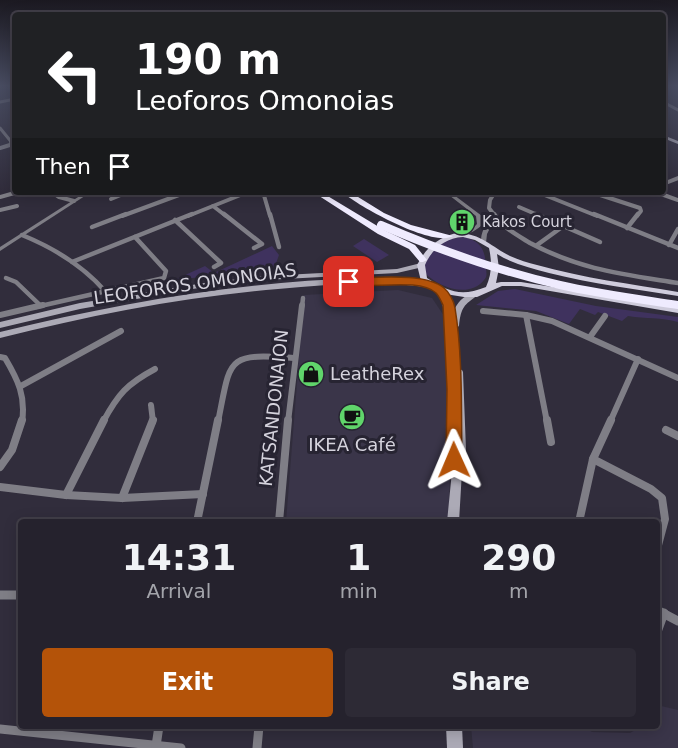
<!DOCTYPE html>
<meta charset="utf-8">
<style>
:root{--surface:#25222d;--page:#2d2a35;--text:#f1f3f6;--muted:#a3a4aa;--line:#423f49;--accent:#b45309}
body{margin:0;font-family:"DejaVu Sans",sans-serif;background:var(--page);color:var(--text);height:100vh;display:flex;flex-direction:column;font-size:22px;white-space:nowrap}
*{box-sizing:border-box;margin:0}
p{font-size:20px;color:var(--muted)}
.icon{flex:none;width:33px;height:33px;fill:none;stroke:currentColor;stroke-width:2;stroke-linecap:round;stroke-linejoin:round}
.map{position:relative;flex:1;overflow:hidden}
.drawer{position:absolute;left:18px;top:519px;width:642px;height:210px;display:flex;flex-direction:column;background:var(--surface);border-radius:6px;box-shadow:0 3px 15px #0003,0 0 0 2px var(--line)}
.drawer>*{flex:none}
.banner{position:absolute;left:12px;top:12px;width:654px;height:183px;border-radius:6px;box-shadow:0 3px 15px #0003,0 0 0 2px var(--line);background:#202124;color:#fff;overflow:hidden}
.pin{position:absolute;display:grid;place-items:center;width:51px;height:51px;color:#fff;margin:-26px;border-radius:12px;box-shadow:0 3px 9px #0006}
.me{position:absolute;width:66px;margin:-33px;rotate:359deg;stroke-linejoin:round;filter:drop-shadow(0 0 4px #0008)}
.turn{display:flex;align-items:center;gap:21px;height:126px;padding:0 24px;font-size:27px}
.turn .icon{width:78px;height:78px;stroke-width:2.5}
.turn b{display:block;font-size:42px;line-height:51px}
.then{display:flex;align-items:center;height:57px;padding:0 24px;background:#0003;gap:12px;font-size:22px}
.eta{display:flex;justify-content:space-evenly;align-items:center;height:102px;text-align:center}
.eta b{font-size:36px;font-weight:700;line-height:42px}
.cta{display:flex;gap:12px;margin-top:auto;padding:12px 24px}
.cta a{flex:1;height:69px;border-radius:6px;background:var(--accent);color:#fff;font-size:24px;font-weight:700;line-height:69px;text-align:center}
.cta a+a{background:var(--page);color:var(--text)}
.map>svg:first-child{display:block}
.built{fill:#3a3549}
.green{fill:#3f325e}
.lines{fill:none;stroke-linecap:round;stroke-linejoin:round}
.minor-far5{stroke:#7f7e86;stroke-width:3}
.minor-far4{stroke:#7f7e86;stroke-width:4}
.minor-far3{stroke:#7f7e86;stroke-width:4.5}
.minor-far2{stroke:#7f7e86;stroke-width:6}
.minor-far1{stroke:#7f7e86;stroke-width:8}
.minor{stroke:#7f7e86;stroke-width:9}
.tertiary{fill:#7f7e86;fill-rule:evenodd}
.secondary{fill:#acaab6;fill-rule:evenodd}
.primary{fill:#cfccdc;fill-rule:evenodd}
.motorway{fill:#efebfe;fill-rule:evenodd}
.motorway-bridge{stroke:#efebfe;stroke-width:8}
.route{fill:#b45309;stroke:#753606;stroke-width:1.5}
.labels{text-anchor:middle;stroke-width:6;stroke-linejoin:round;paint-order:stroke}
.far-poi-label{font-size:15px;fill:#d5d3dd;stroke:#272432;text-anchor:start}
.street-label{font-size:18px;fill:#d5d3dd;stroke:#272432}
.poi-label{font-size:18px;fill:#d5d3dd;stroke:#272432;text-anchor:start}
</style>
<div class="map">
<svg width="678" height="748" viewBox="0 0 678 748">
<rect width="100%" height="100%" fill="#312d3c"/>
<g class="built">
<polygon points="398,290 432,298 452,328 449,522 286,522 304,295"/>
<polygon points="657,705 678,710 678,748 473,748 471,726 583,726 592,732 630,733 643,726 657,726"/>
</g>
<g class="green">
<path d="M 463,237 C 481,241 485,249 486,267 C 486,272 488,276 484,280 C 469,299 438,287 425,273 L 425,260 L 444,240 Z"/>
<polygon points="364,239 389,255 377,262 353,246"/>
<polygon points="272,246 279,255 274,269 174,280 205,266 214,273"/>
<path d="M 515,289 L 596,306 L 678,317 L 678,322 C 661,317 646,319 628,316 L 622,321 L 598,312 L 595,315 L 580,309 L 569,324 L 536,311 L 476,305 L 498,291 Z"/>
</g>
<g class="lines">
<g class="minor-far5">
<polyline points="0,102 15,99"/>
<polyline points="663,102 678,110"/>
<polyline points="0,128 13,144"/>
</g>
<g class="minor-far4">
<polyline points="11,142 15,147"/>
<polyline points="0,148 13,144"/>
<polyline points="663,184 678,178"/>
<polyline points="52,192 59,197 74,201"/>
<polyline points="263,192 270,216"/>
<polyline points="537,192 597,216"/>
<polyline points="594,193 640,208 641,211 637,216"/>
<polyline points="661,194 678,200"/>
<polyline points="0,197 18,192"/>
<polyline points="111,199 128,192"/>
<polyline points="213,206 226,216"/>
<polyline points="519,207 540,216"/>
<polyline points="0,210 17,206"/>
<polyline points="122,216 187,192"/>
<polyline points="188,216 248,192"/>
<polyline points="495,216 489,208 490,200 495,192"/>
</g>
<g class="minor-far3">
<polyline points="224,214 262,244 254,248"/>
<polyline points="270,214 279,247"/>
<path d="M 494,214 C 502,227 517,235 530,243 C 581,270 622,274 678,283"/>
<polyline points="536,214 600,242"/>
<polyline points="594,214 678,248"/>
<polyline points="175,220 221,263 214,267"/>
<polyline points="92,227 126,214"/>
<polyline points="627,228 638,214"/>
<path d="M 22,235 C 54,248 82,265 105,291"/>
<polyline points="537,245 562,227"/>
<polyline points="669,245 678,229"/>
<polyline points="72,262 192,214"/>
<polyline points="6,278 16,282 40,305"/>
<polyline points="36,307 164,278 166,271 135,237"/>
<polyline points="302,307 303,298"/>
</g>
<g class="minor-far2">
<polyline points="483,311 526,315 552,321 678,378"/>
<polyline points="0,315 43,305"/>
<polyline points="526,315 547,422"/>
<polyline points="590,337 605,316"/>
<path d="M 0,357 L 5,358 C 18,380 26,396 22,422"/>
<polyline points="21,386 121,331"/>
<polyline points="151,405 153,422"/>
<path d="M 103,422 C 118,394 127,384 155,369"/>
<path d="M 218,422 C 231,358 225,353 294,358"/>
<polyline points="288,422 302,305"/>
<polyline points="610,422 638,359"/>
</g>
<g class="minor-far1">
<polyline points="547,420 551,442"/>
<polyline points="666,430 678,436"/>
<polyline points="593,459 651,489 662,498 665,519 657,549"/>
<polyline points="0,467 12,450 22,420"/>
<polyline points="0,487 66,495 122,498 203,494"/>
<polyline points="66,495 104,420"/>
<polyline points="122,498 153,420"/>
<polyline points="197,522 218,420"/>
<polyline points="279,522 288,420"/>
<polyline points="579,522 593,459 611,420"/>
</g>
<g class="minor">
<polyline points="0,595 21,595"/>
<polyline points="657,610 678,621"/>
<polyline points="657,632 664,613"/>
<polyline points="0,729 181,748"/>
<polyline points="156,746 159,726"/>
<polyline points="257,748 259,726"/>
</g>
<g class="tertiary">
<polygon points="86,192 91,192 0,251 0,247"/>
<path d="M 445,192 L 450,192 L 486,219 L 490,228 L 487,234 L 486,243 L 482,243 C 480,238 482,233 484,228 L 482,221 L 483,224 C 477,230 469,235 460,235 L 460,233 L 473,228 L 477,224 L 476,216 Z"/>
</g>
<g class="secondary">
<polygon points="663,135 678,141 678,144 663,138"/>
<polygon points="421,263 423,263 423,267 397,273 265,280 204,287 80,309 0,328 0,322 80,303 204,283 265,276 397,269"/>
<path d="M 362,278 C 381,278 422,277 437,286 L 433,288 C 381,280 330,284 278,289 C 184,297 92,315 0,338 L 0,332 C 119,303 240,282 362,278 Z"/>
<path d="M 439,289 L 442,289 L 446,291 L 453,313 C 457,302 463,296 474,293 L 478,295 C 464,305 461,307 459,326 L 455,329 L 458,369 L 462,370 L 463,372 L 466,450 L 466,462 L 462,471 L 459,522 L 447,522 L 452,471 L 449,460 C 449,408 457,340 438,291 Z"/>
<polygon points="446,726 462,726 463,748 447,748"/>
</g>
<path class="primary" d="M 456,233 C 479,232 492,247 510,256 C 519,260 528,263 537,265 C 583,278 631,284 678,292 L 678,296 C 635,289 592,284 549,273 C 531,268 513,264 497,254 L 499,268 L 496,283 L 501,282 L 521,282 L 678,307 L 678,313 L 521,286 L 502,286 L 477,297 L 464,297 L 439,293 L 421,281 L 417,265 C 426,248 437,238 456,233 ZM 463,237 L 475,240 L 489,248 C 492,262 492,274 486,287 C 461,297 449,292 427,278 L 425,265 C 432,249 445,238 463,237 Z"/>
<g class="motorway">
<polygon points="313,192 321,192 384,230 415,245 427,260 423,262 420,262 409,249 378,234"/>
<path d="M 342,192 L 350,192 L 384,213 L 411,225 L 453,236 C 433,248 358,206 342,192 Z"/>
</g>
<path class="motorway-bridge" d="M 381,225 C 439,250 498,271 560,285 C 599,294 639,299 678,305"/>
</g>
<linearGradient id="sky" x2="0" y2="1"><stop stop-color="#1b1921"/><stop offset="0.45" stop-color="#484c61"/><stop offset="1" stop-color="#484c61" stop-opacity="0"/></linearGradient>
<rect width="678" height="191" fill="url(#sky)"/>
<path class="route" d="M 349,278 C 374,278 425,272 444,288 C 449,292 454,301 455,308 C 463,357 461,410 462,460 L 460,465 L 454,467 L 448,465 L 446,460 L 447,389 L 443,305 C 441,301 439,296 436,293 C 418,277 369,290 345,284 L 345,279 Z"/>
<defs>
<symbol id="building-disc" viewBox="-11 -11 22 22"><circle r="9.5" fill="#60d56b" stroke="#272432"/><path d="M-4-6H4V6H1V3H-1V6H-4ZM-2.5-4.3h1.7v1.8h-1.7ZM.8-4.3h1.7v1.8H.8ZM-2.5-1h1.7V.8h-1.7ZM.8-1h1.7V.8H.8Z" fill="#111"/></symbol>
<symbol id="shop-disc" viewBox="-11 -11 22 22"><circle r="9.5" fill="#60d56b" stroke="#272432"/><path d="M-5-2.5h2.3a2.7 3.5 0 0 1 5.4 0H5L5.5 6h-11ZM-1.5-2.5h3a1.5 2.3 0 0 0-3 0Z" fill="#111"/></symbol>
<symbol id="cafe-disc" viewBox="-11 -11 22 22"><circle r="9.5" fill="#60d56b" stroke="#272432"/><path d="M-5.5-4.5H6V0H3Q3 3.5 0 3.5H-2.5Q-5.5 3.5-5.5 0ZM3-3.2v2h1.7v-2ZM-6 4.5H4V6H-6Z" fill="#111"/></symbol>
</defs>
<g fill-rule="evenodd">
<use href="#building-disc" x="447" y="207" width="30" height="30"/>
<use href="#shop-disc" x="296" y="359" width="30" height="30"/>
<use href="#cafe-disc" x="337" y="402" width="30" height="30"/>
</g>
<g class="labels">
<g class="far-poi-label">
<text x="482" y="227">Kakos Court</text>
</g>
<g class="street-label">
<text transform="translate(195 284) rotate(-8)" y="6">LEOFOROS OMONOIAS</text>
<text transform="translate(274 408) rotate(-84)" y="6">KATSANDONAION</text>
</g>
<g class="poi-label">
<text x="330" y="380">LeatheRex</text>
<text x="352" y="451" text-anchor="middle">IKEA Café</text>
</g>
</g>
</svg>
<div class="pin" style="left:349px;top:282px;background:#d93025"><svg class="icon" aria-label="arrive" viewBox="0 0 24 24"><path d="M6 21V4h12l-3 4 3 4H6"/></svg></div>
<svg class="me" style="left:454px;top:460px" viewBox="-20 -20 40 40"><path d="M0-17L14 15 0 8-14 15z" fill="#b45309" stroke="#fff" stroke-width="4"/></svg>
<div class="banner">
<div class="turn"><svg class="icon" aria-label="left" viewBox="0 0 24 24"><path d="M17 20v-9H6M10 6l-5 5 5 5"/></svg><div><b>190 m</b>Leoforos Omonoias</div></div>
<div class="then">Then<svg class="icon" aria-label="arrive" viewBox="0 0 24 24"><path d="M6 21V4h12l-3 4 3 4H6"/></svg></div>
</div>
<section class="drawer">
<div class="eta">
<div><b>14:31</b><p>Arrival</p></div>
<div><b>1</b><p>min</p></div>
<div><b>290</b><p>m</p></div>
</div>
<div class="cta"><a>Exit</a><a>Share</a></div>
</section>
</div>
